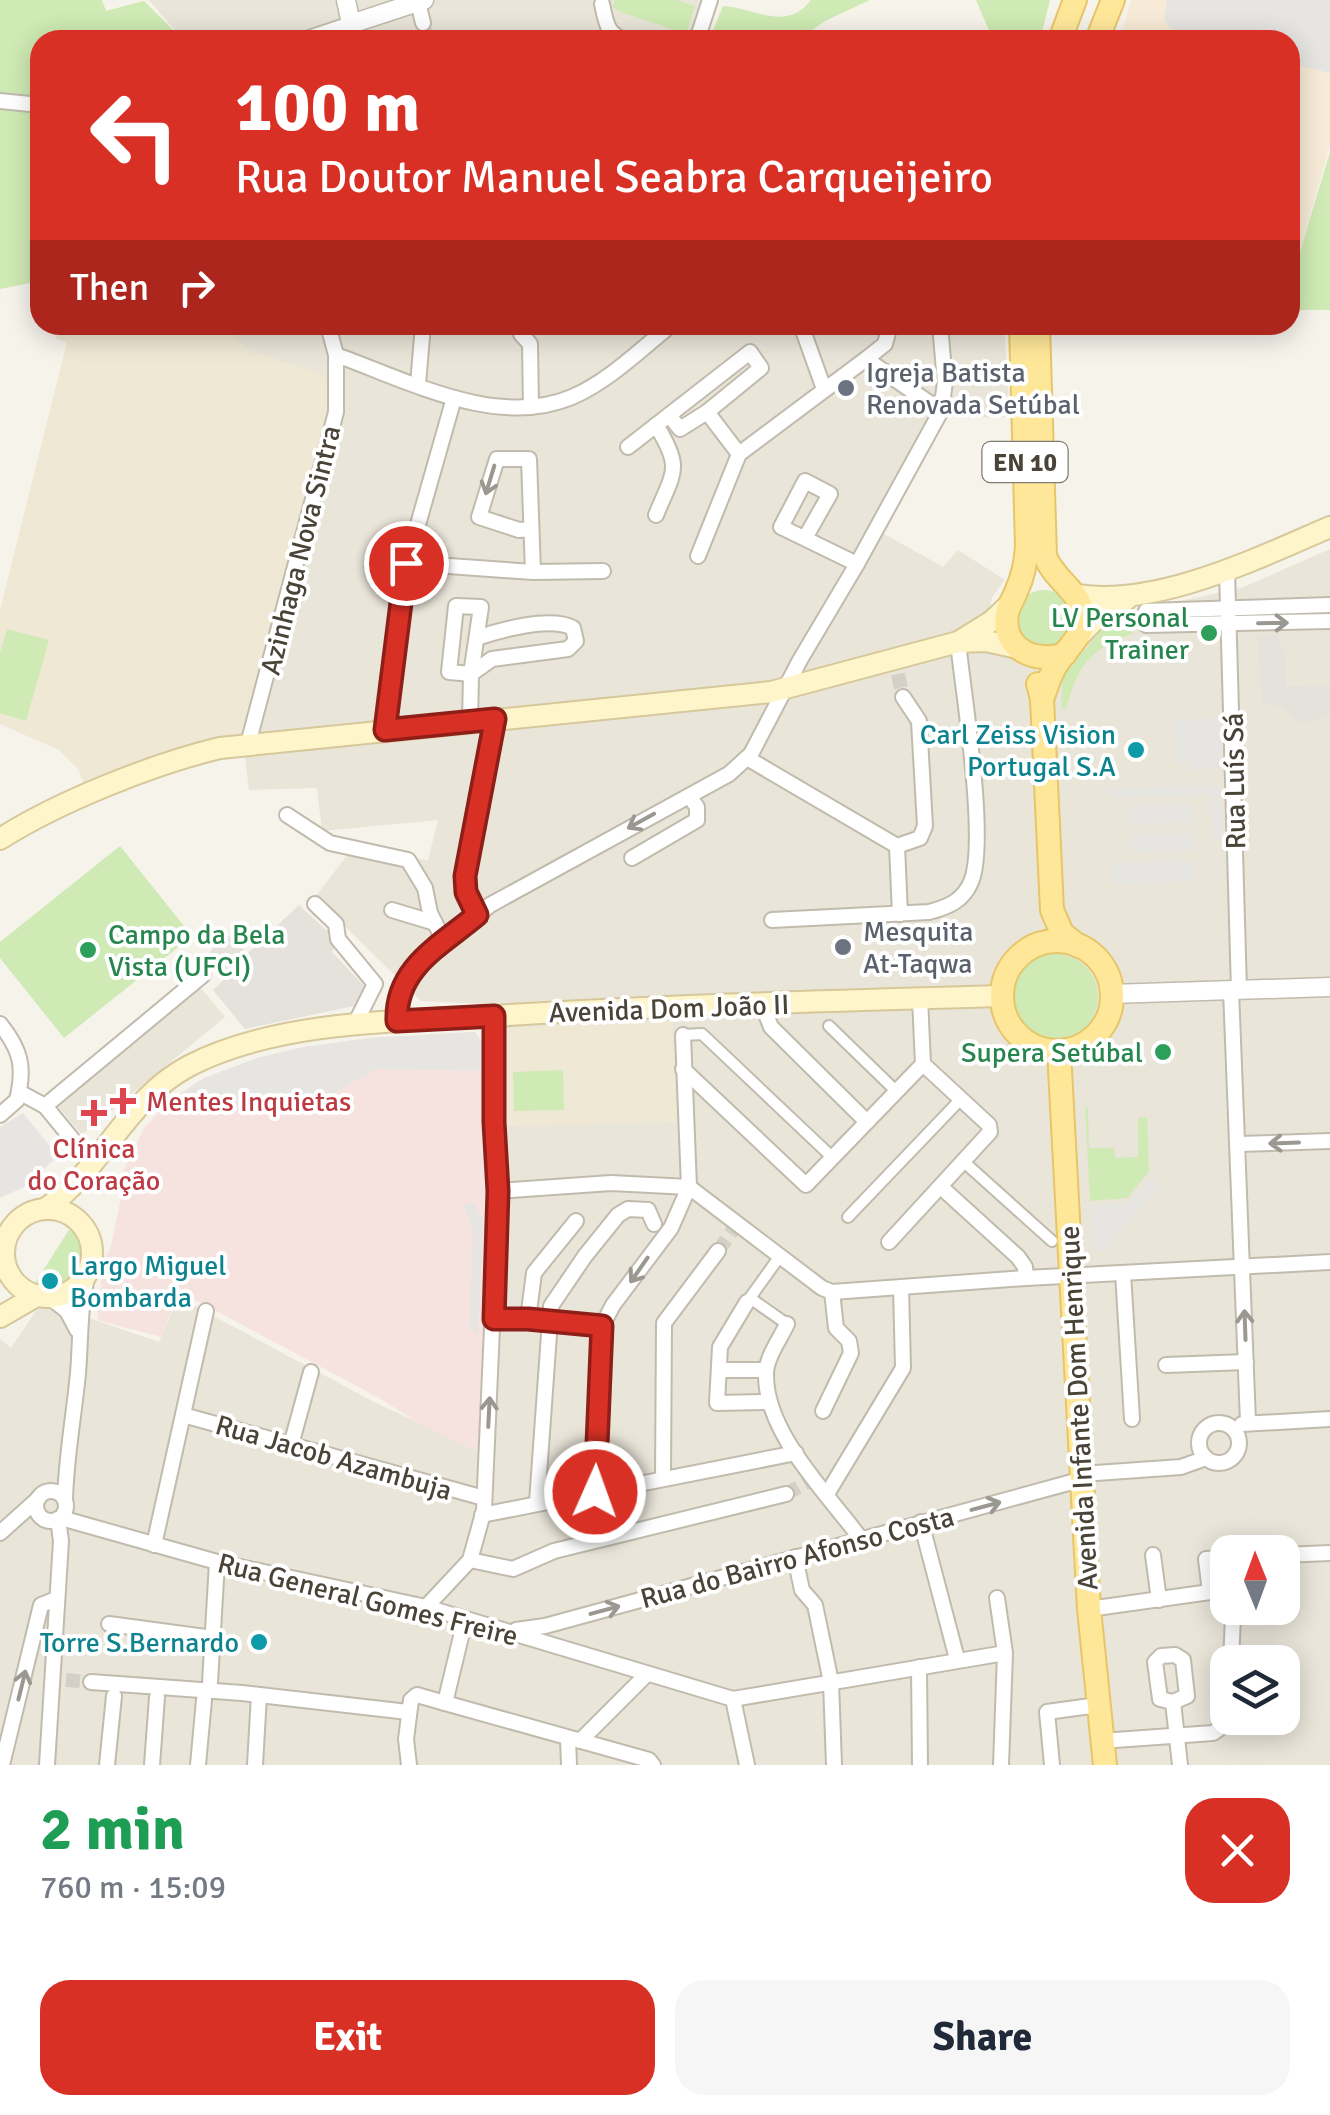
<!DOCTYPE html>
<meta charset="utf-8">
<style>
:root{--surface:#fff;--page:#f6f6f7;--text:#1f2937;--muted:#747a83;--accent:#d93025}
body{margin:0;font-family:Signika,sans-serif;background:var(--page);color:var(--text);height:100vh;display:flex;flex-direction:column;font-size:38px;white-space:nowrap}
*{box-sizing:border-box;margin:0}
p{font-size:32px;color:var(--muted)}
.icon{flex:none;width:55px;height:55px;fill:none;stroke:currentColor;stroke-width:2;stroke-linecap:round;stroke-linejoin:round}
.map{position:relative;height:1765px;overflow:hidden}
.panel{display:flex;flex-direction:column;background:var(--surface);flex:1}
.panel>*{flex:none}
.banner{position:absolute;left:30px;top:30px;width:1270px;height:305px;border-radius:30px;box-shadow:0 5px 25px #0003;background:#d93025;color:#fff;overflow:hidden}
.needle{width:65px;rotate:359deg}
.controls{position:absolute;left:1210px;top:1535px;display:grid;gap:20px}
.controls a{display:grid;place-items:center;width:90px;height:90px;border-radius:20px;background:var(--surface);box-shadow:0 5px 25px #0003;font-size:50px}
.pin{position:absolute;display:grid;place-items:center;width:85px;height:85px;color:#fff;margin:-42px;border:5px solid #fff;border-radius:50%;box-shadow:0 2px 10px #0007}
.me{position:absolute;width:110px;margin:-55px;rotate:2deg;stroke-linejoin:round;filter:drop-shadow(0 0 8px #0008)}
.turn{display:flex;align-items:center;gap:35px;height:210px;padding:0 40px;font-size:45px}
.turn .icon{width:130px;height:130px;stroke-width:2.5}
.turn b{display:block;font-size:70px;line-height:85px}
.then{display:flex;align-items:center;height:95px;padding:0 40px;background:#0003;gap:20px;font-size:38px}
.round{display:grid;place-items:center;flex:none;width:105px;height:105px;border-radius:30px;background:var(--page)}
.summary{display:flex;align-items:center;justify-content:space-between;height:170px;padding:0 40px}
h1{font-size:60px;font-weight:700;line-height:75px;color:#1e9e55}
.action{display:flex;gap:20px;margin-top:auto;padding:20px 40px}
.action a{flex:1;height:115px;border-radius:30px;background:var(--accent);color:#fff;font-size:40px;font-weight:700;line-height:115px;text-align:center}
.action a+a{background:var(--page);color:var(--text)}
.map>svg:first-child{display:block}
.residential{fill:#eae5d9;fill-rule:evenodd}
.commercial{fill:#f7ebd7}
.industrial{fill:#e5e2dc}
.education{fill:#efe8d5}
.medical{fill:#f6e3df}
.green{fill:#cfeab4}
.parking{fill:#e7e5e2}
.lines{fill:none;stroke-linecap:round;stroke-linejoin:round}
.minor-tunnel{stroke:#d4d0c7;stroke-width:14;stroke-dasharray:14 7;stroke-linecap:butt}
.pedestrian-casing{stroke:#c1bbad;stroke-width:14}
.minor-casing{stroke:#c1bbad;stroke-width:18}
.tertiary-casing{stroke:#c1bbad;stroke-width:21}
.secondary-casing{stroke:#d6c89a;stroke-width:24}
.primary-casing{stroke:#e6c669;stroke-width:26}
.pedestrian{stroke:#fff;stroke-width:10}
.minor{stroke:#fff;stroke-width:14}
.tertiary{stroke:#fff;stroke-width:18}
.secondary{stroke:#fff5cb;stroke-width:20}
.primary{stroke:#ffe79a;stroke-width:22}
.oneway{stroke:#9b9892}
.route-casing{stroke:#8d1f18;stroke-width:25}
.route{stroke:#d93025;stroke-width:18}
.worship-dot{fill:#6b7280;stroke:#fff;stroke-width:4}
.leisure-dot{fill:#2e9e5b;stroke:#fff;stroke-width:4}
.culture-dot{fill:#0f9aa8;stroke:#fff;stroke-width:4}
.health-dot{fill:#e0444e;stroke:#fff;stroke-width:4}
.labels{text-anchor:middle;stroke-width:8;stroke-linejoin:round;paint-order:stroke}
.shield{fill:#fff;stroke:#807c74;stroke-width:2.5}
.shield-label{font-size:25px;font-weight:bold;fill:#4a4438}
.worship-label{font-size:28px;fill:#5b616d;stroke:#fff;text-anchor:start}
.street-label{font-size:28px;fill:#4a4438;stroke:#fff}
.leisure-label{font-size:28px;fill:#27864d;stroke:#fff;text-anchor:end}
.culture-label{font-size:28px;fill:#0d838f;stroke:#fff;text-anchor:end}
.health-label{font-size:28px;fill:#be3a42;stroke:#fff;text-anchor:start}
</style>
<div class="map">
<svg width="1330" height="1765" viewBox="0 0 1330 1765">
<rect width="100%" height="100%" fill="#f6f3eb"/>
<g class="residential">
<polygon points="149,0 705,0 699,40 183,40"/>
<path d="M 218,325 L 1004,325 L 1010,417 L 932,418 L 870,526 L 943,567 L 958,550 L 1005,580 L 992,597 L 982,645 L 1047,663 L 1141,609 L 1241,588 L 1330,549 L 1330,1765 L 0,1765 L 0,1339 L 11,1348 L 42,1302 L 159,1342 L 178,1297 L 376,1403 L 493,1457 L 505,1005 L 421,1001 L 315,897 L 349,853 L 428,860 L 438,820 L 322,831 L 317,788 L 249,790 L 243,740 L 246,351 ZM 1228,1552 L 1282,1552 L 1282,1608 L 1228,1608 ZM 1228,1662 L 1282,1662 L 1282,1718 L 1228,1718 Z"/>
<polygon points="199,986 225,1017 82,1135 56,1104"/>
</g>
<polygon class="commercial" points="1131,0 1330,0 1330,145 1291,282 1290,40 1120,40"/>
<g class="industrial">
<polygon points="1278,634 1285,658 1286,686 1330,685 1330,716 1300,723 1277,705 1262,703 1257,636"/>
<polygon points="299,905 326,930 330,929 336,946 332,952 365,987 354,1006 245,1029 213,990 226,978 206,957 225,933 248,953"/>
</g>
<g class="education">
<polygon points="59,325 222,325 250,351 330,378 334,392 247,740 87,791 78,769 59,750 0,724 0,610 67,342 56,339"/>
<polygon points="672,1021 677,1122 506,1126 507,1028"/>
</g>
<polygon class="medical" points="475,1032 486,1047 492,1179 479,1449 469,1448 423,1426 381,1399 188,1296 182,1306 174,1304 161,1337 97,1320 104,1257 110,1251 122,1193 116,1187 144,1128 172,1099 204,1078 257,1058 304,1047 369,1038"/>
<g class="green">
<polygon points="0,0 102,0 106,11 144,1 183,40 40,40 40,99 0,95"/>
<polygon points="615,0 677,0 695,6 686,34 621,12 612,7"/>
<path d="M 811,0 L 870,0 L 827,20 L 797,40 L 709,40 L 723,6 C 754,7 786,33 811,0 Z"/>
<polygon points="976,0 1050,0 1040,40 993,40"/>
<polygon points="0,107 40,111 40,281 0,289"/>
<polygon points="1330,152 1330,310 1290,310 1290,285"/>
<circle cx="1044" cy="619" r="29"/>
<path d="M 1127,613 L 1131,619 L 1132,634 C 1089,649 1077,667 1066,710 L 1061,706 L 1063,677 L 1075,661 L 1110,621 Z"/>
<polygon points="7,629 49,640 26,721 0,713 0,653"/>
<polygon points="120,846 192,936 64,1038 0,958 0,942"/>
<circle cx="1055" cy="997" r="43"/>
<polygon points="563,1070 564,1110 514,1111 513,1072"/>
<polygon points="1085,1105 1088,1109 1089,1148 1114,1148 1115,1158 1138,1157 1138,1118 1147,1117 1149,1171 1127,1198 1090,1201"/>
<path d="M 72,1225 C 98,1256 75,1300 34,1285 Z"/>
</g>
<g class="parking">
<polygon points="1167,0 1330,0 1330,73 1290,63 1290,40 1188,38 1170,28 1164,19"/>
<polygon points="1221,718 1223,768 1189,770 1188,763 1176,763 1174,720"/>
<polygon points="1219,785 1222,840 1213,840 1211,794 1109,798 1109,789"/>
<polygon points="1191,805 1192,822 1131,824 1130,806"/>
<polygon points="1194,833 1195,850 1131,851 1131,835"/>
<polygon points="1194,861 1195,881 1114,884 1114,863"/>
<polygon points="475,1032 486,1047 487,1071 376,1069 306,1110 200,1105 172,1099 204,1078 257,1058 304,1047 369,1038"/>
<polygon points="23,1113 58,1156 24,1187 0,1198 0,1127"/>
<polygon points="1151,1178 1160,1185 1104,1250 1094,1251 1091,1206 1128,1204"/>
<polygon points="463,1203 474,1203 483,1220 478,1335 469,1329 473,1230"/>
</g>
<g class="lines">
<g class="minor-tunnel">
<polyline points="423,23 427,40"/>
<polyline points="898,674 903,697"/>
<polyline points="718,1251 733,1230"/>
<polyline points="786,1494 807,1482"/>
<polyline points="66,1680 91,1682"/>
</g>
<defs>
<g id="pedestrian">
<polyline points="829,1026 897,1092"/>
<polyline points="683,1035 702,1034 833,1158"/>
<polyline points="964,1162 1052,1241"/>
<polyline points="848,1217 960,1100"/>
<polyline points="750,1298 787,1324"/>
<polyline points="747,1302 780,1256"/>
</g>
<g id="minor">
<polyline points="418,2 423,23"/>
<path d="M 602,4 C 606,21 606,34 625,40"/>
<polyline points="303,40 351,24 356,40"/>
<polyline points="697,40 710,0"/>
<polyline points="0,101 40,105"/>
<polyline points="520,325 521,334 530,344 531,407"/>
<polyline points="801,325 824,389"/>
<path d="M 336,355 C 407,380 496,429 572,397 C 609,381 640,350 671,325"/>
<polyline points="866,359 885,344 890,325"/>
<polyline points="418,384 423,325"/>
<polyline points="669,415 680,429 707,412"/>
<polyline points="628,447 750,352 761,368 707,412 739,454"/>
<path d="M 656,515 C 674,471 683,469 656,425"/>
<polyline points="531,529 519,530 479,517 497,459 529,459 533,572"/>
<polyline points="805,538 830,494 805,481 781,527 857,564"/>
<polyline points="698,556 739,454 866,359 941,411"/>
<polyline points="407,563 533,572 603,571"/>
<polyline points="1227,571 1239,991"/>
<polyline points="1330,605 1146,611 1146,625 1330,621"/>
<path d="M 470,722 L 471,674 L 481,607 L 456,606 L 449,672 L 471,674 L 492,659 L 568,649 L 576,641 L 573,628 C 550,616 500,630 477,638"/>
<polyline points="385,730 407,563 454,398"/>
<polyline points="248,744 336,412 336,355 328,325"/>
<polyline points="747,758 897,846 920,838 925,826 919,721 903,697"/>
<polyline points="287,815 330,843 408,860 425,888 430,913 445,943"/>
<polyline points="897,846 900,914"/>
<polyline points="632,858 697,820 697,807 689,796"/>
<polyline points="315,904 336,924 338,939 375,984 355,1024"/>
<polyline points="392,910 435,923"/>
<polyline points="477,915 467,892 465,875 495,719"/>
<path d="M 772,920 L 929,912 C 948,907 963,901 971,882 C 988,842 963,692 958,642"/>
<polyline points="1231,990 1248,1422"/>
<polyline points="762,1004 771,1027 867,1122"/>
<polyline points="397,1021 400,989 411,970 490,905 729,774 751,754 800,660 857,564 941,411 945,382 940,325"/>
<path d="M 0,1024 C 21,1050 25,1067 17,1100 L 0,1115"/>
<polyline points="683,1069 806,1185 923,1064 920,998"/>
<polyline points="19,1092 45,1106 91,1162"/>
<polyline points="45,1106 203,975"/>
<polyline points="1239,1144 1330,1141"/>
<polyline points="689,1187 822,1288 832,1292 1026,1278 1330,1262"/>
<polyline points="941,1187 1018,1257 1025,1267 1026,1278"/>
<polyline points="498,1191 611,1183 689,1187"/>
<polyline points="889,1242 990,1132 989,1125 923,1064"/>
<polyline points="1123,1273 1132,1419"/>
<polyline points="49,1297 67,1311 77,1330"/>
<polyline points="747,1302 720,1347 717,1403 769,1402"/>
<polyline points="494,1319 528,1319 602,1326 613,1305 671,1228 689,1187 683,1035"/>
<polyline points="528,1319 534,1273 576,1221"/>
<path d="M 787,1324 C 780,1339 766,1358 766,1374 C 765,1433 827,1493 861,1539"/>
<polyline points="1166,1365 1246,1362"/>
<polyline points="719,1370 765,1370"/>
<polyline points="823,1411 851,1353 849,1341 836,1328 832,1292"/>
<polyline points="183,1415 484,1498"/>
<circle cx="1219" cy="1443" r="20"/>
<polyline points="1242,1424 1330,1419"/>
<polyline points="291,1445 311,1372"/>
<polyline points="1082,1474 1181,1467 1206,1458"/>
<polyline points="663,1477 664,1323 718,1251"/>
<circle cx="51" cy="1506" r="15"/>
<polyline points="595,1492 602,1326"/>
<polyline points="827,1494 903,1368 901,1287"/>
<path d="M 65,1500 C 66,1457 74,1416 78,1373 C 81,1338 79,1305 89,1270"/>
<polyline points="537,1503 551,1306 585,1256 618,1215 628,1209 648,1210 654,1224"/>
<polyline points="482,1515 796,1453"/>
<polyline points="61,1518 217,1562 426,1607 733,1699 1005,1653"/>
<polyline points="921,1522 957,1659"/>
<polyline points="0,1533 38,1499"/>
<polyline points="154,1545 206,1311"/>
<polyline points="1153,1555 1159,1600"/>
<polyline points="1282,1555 1330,1553"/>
<polyline points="795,1557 802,1590 815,1605 831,1682 834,1765"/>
<polyline points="470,1560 513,1569 554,1551 786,1494"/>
<polyline points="997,1598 1005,1653 1001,1765"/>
<polyline points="426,1607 470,1560 484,1510 498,1191 494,1122 494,1016"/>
<polyline points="1089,1609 1210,1592 1206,1559 1228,1558"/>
<polyline points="465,1620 445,1703 649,1760 653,1765"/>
<polyline points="109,1624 213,1638"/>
<polyline points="516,1630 545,1626 1083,1479"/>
<polygon points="1175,1655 1183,1660 1187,1696 1173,1702 1160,1699 1155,1662 1161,1656"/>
<polyline points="1231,1662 1233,1617"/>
<polyline points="919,1667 920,1765"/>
<polyline points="91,1682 242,1693 408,1712"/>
<polyline points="210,1682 217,1562"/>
<polyline points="733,1699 747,1765"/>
<polyline points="1173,1702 1180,1765"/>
<polyline points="568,1738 569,1765"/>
<polyline points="580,1741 646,1675"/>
<polyline points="1101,1741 1213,1733 1226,1724 1228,1717"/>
<polyline points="2,1765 41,1605 56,1599"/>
<polyline points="47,1765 61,1541 58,1519"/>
<polyline points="107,1765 114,1696"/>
<polyline points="152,1765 157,1697"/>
<polyline points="198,1765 204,1700"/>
<polyline points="255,1765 259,1695"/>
<polyline points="409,1765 406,1739 411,1700 417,1695 445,1703"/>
<polyline points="1052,1765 1047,1712 1098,1705"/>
</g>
<g id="tertiary">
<polyline points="346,0 351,24 424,0"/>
<polyline points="1111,994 1330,987"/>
</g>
<g id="secondary">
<path d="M 1073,594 C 1152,610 1258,558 1330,527"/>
<polyline points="1081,634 1101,614 1127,599"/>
<polyline points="960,641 992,621 1010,604"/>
<path d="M 0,839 C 58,802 153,764 220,748 L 771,692 L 958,642 L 986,641 L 1018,648"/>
<path d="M 45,1209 C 102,1170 126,1099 189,1066 C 275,1021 399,1021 494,1016 C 663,1005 832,1001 1002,996"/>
<circle cx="48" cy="1253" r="44"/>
<polyline points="0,1317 38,1295"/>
</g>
<g id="primary">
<polyline points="1060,40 1075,0"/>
<polyline points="1097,40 1113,0"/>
<path d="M 1021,325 L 1027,546 C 1026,563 1023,577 1016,592 C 1013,600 1008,606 1007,614 C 1001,650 1037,664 1065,654"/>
<path d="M 1038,325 L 1045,556 C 1052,575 1068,584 1078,600 C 1096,631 1066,645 1054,669 C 1049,678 1046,689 1042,699"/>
<polyline points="1038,684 1042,699 1052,910 1062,933 1078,946"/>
<circle cx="1057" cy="996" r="55"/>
<polyline points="1059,1051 1089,1609 1105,1765"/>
</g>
</defs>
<use href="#pedestrian" class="pedestrian-casing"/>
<use href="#minor" class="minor-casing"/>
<use href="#tertiary" class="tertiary-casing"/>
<use href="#secondary" class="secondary-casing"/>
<use href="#primary" class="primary-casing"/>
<use href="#pedestrian" class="pedestrian"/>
<use href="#minor" class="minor"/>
<use href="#tertiary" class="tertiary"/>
<use href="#secondary" class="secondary"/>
<use href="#primary" class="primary"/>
</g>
<defs><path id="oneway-shaft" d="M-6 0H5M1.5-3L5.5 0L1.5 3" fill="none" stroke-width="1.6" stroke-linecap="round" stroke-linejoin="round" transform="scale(2.5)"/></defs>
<g class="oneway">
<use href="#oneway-shaft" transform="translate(490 480) rotate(107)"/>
<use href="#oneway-shaft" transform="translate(1273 623) rotate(-1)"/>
<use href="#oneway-shaft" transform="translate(641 821) rotate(151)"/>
<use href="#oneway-shaft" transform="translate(1284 1143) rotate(178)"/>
<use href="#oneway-shaft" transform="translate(639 1270) rotate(125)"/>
<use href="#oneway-shaft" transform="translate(1245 1325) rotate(-92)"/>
<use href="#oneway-shaft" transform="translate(489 1412) rotate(-87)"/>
<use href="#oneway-shaft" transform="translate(986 1506) rotate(-15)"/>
<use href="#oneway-shaft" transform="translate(605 1610) rotate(-15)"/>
<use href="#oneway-shaft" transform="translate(22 1685) rotate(-76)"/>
</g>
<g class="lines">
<defs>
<path id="route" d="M 406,563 L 385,730 L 495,719 L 465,876 L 466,892 L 477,915 C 440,946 395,968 397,1021 L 494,1016 L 494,1122 L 498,1191 L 494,1319 L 528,1319 L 602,1326 L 595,1492"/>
</defs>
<use href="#route" class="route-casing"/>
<use href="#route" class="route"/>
</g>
<g class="worship-dot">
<circle cx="846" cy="388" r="10"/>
<circle cx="843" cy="947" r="10"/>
</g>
<g class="leisure-dot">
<circle cx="1209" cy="633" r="10"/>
<circle cx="88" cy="950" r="10"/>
<circle cx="1163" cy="1052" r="10"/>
</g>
<g class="culture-dot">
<circle cx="1136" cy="750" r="10"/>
<circle cx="50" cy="1281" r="10"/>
<circle cx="259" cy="1642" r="10"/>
</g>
<g class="health-dot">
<path d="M118 1086h10v10h10v10h-10v10h-10v-10h-10v-10h10z"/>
<path d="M89 1098h10v10h10v10h-10v10h-10v-10h-10v-10h10z"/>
</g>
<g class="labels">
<rect class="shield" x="982.5" y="442" width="85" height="40" rx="8"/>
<g class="shield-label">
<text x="1025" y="471">EN 10</text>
</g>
<g class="worship-label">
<text x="866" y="382">Igreja Batista<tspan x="866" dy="32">Renovada Setúbal</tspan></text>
<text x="863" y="941">Mesquita<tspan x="863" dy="32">At-Taqwa</tspan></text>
</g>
<g class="street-label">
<text transform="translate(300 550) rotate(-76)" y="10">Azinhaga Nova Sintra</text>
<text transform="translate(1234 781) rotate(-91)" y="10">Rua Luís Sá</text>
<text transform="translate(669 1008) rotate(-2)" y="10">Avenida Dom João II</text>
<text transform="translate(1078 1408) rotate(-93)" y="10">Avenida Infante Dom Henrique</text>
<text transform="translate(334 1457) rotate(16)" y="10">Rua Jacob Azambuja</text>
<text transform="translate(797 1557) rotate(-15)" y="10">Rua do Bairro Afonso Costa</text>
<text transform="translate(368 1599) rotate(14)" y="10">Rua General Gomes Freire</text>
</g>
<g class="leisure-label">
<text x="1189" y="627">LV Personal<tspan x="1189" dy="32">Trainer</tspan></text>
<text x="108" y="944" text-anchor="start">Campo da Bela<tspan x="108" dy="32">Vista (UFCI)</tspan></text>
<text x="1143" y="1062">Supera Setúbal</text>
</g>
<g class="culture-label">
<text x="1116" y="744">Carl Zeiss Vision<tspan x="1116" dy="32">Portugal S.A</tspan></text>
<text x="70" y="1275" text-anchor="start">Largo Miguel<tspan x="70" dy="32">Bombarda</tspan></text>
<text x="239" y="1652">Torre S.Bernardo</text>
</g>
<g class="health-label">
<text x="146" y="1111">Mentes Inquietas</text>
<text x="94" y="1158" text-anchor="middle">Clínica<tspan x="94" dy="32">do Coração</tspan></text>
</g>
</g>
</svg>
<div class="controls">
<a><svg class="needle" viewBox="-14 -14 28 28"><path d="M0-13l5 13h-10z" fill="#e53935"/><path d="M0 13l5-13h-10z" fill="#747a83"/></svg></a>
<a><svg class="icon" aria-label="layers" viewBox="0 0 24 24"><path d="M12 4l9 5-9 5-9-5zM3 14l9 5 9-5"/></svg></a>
</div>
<div class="pin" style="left:406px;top:563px;background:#d93025"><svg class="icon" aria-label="arrive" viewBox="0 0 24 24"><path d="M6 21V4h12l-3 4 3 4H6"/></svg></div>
<svg class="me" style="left:595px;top:1492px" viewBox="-20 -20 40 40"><circle r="17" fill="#d93025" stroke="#fff" stroke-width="3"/><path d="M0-11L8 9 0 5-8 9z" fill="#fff"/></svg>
<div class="banner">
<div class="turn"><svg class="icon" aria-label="left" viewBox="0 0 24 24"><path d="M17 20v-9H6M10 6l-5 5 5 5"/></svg><div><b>100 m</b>Rua Doutor Manuel Seabra Carqueijeiro</div></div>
<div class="then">Then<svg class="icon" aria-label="right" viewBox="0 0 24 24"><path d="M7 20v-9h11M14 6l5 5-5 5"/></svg></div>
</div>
</div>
<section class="panel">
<div class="summary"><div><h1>2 min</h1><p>760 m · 15:09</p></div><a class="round" style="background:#d93025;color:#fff"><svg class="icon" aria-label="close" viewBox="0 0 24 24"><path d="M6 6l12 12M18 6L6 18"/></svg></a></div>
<div class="action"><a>Exit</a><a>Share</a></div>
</section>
